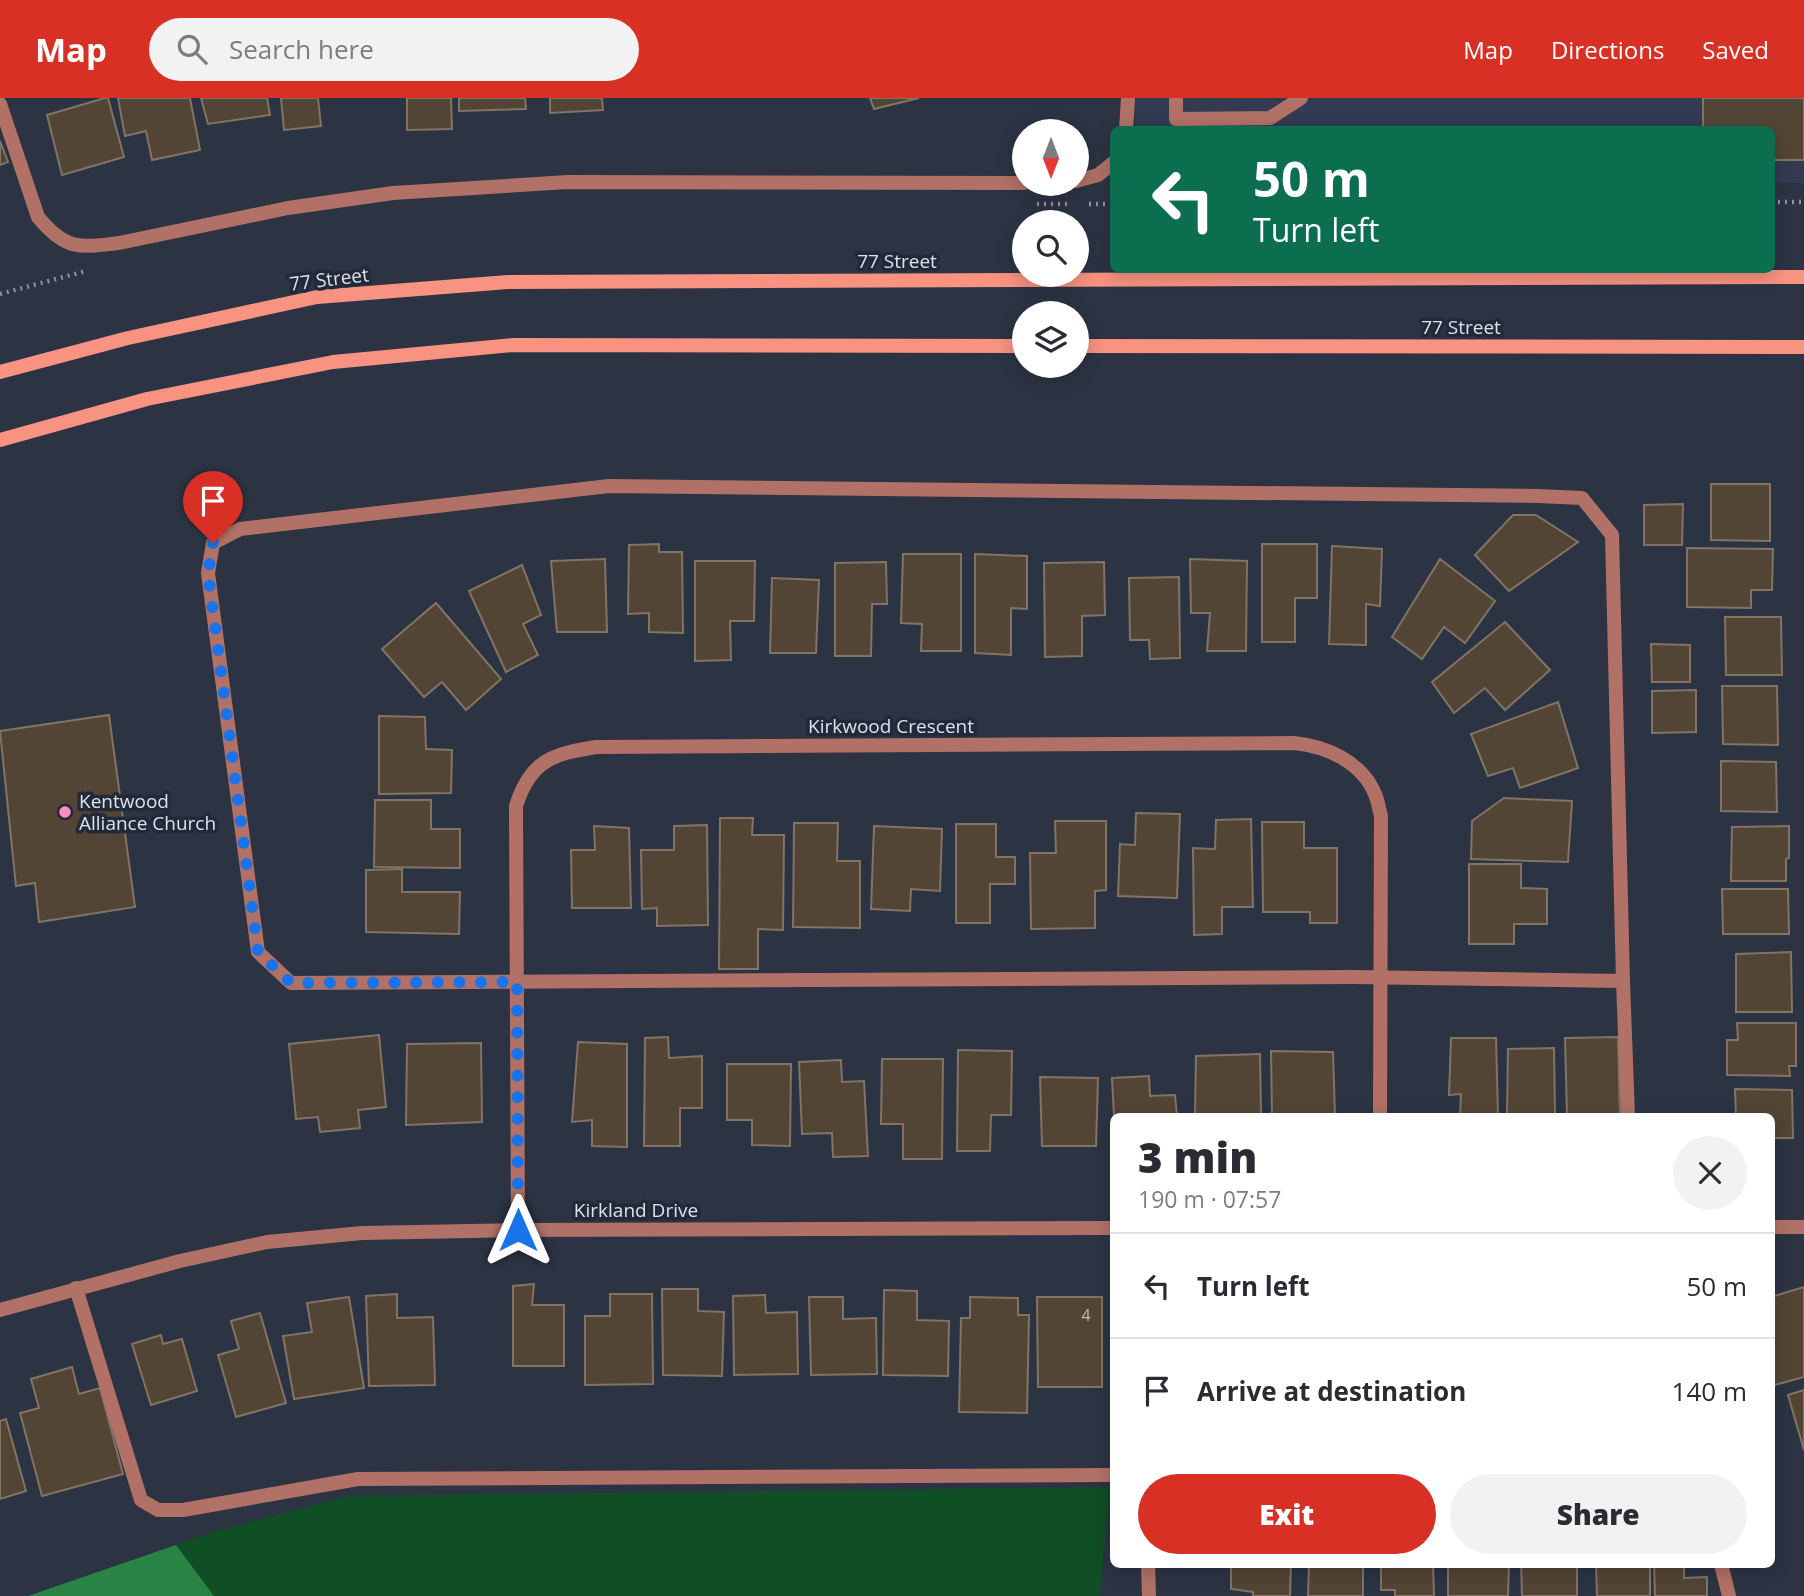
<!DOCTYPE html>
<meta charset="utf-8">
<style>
:root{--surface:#fff;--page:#f2f2f3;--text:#2b2b33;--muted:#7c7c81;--line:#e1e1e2;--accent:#d93025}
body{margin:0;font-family:"Open Sans",sans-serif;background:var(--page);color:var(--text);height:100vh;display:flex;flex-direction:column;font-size:26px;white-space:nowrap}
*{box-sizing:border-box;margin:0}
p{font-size:23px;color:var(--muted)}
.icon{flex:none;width:38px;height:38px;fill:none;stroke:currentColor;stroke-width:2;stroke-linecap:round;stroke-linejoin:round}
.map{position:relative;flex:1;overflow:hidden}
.side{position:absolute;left:1110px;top:1015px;width:665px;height:455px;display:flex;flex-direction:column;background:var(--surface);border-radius:10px;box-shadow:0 4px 18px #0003}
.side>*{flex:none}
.top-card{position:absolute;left:1110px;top:28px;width:665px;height:147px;border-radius:10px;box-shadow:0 4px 18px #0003;background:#0b6e4f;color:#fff;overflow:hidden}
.needle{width:46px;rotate:180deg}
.tools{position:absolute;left:1012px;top:21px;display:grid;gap:14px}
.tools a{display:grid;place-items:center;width:77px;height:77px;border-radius:50%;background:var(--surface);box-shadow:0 4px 18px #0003;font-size:35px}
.pin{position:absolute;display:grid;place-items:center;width:60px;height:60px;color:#fff;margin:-72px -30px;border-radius:50% 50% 50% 0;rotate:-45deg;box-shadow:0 0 7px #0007}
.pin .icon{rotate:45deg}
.me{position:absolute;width:77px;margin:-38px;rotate:0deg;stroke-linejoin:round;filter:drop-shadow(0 0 5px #0008)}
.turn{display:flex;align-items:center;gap:24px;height:147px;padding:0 28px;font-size:32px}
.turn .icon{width:91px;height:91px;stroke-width:2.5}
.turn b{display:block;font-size:49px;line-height:60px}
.round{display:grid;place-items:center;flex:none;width:74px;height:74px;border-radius:37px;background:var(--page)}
.overview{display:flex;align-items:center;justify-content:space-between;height:119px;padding:0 28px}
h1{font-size:42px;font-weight:800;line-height:52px}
.primary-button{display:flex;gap:14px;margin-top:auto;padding:14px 28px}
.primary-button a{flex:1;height:80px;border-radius:42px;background:var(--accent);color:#fff;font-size:28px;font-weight:800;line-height:80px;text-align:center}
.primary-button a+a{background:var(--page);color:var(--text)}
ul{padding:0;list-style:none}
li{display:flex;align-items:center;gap:21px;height:105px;padding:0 28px;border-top:2px solid var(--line)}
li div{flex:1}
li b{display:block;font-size:26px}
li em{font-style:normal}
header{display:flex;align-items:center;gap:42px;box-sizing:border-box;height:98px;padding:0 35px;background:var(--accent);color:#fff}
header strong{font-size:33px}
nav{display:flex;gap:38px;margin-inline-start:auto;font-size:24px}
.search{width:490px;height:63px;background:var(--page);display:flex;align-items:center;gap:18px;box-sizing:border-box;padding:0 24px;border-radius:38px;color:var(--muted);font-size:26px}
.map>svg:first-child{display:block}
.built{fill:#323b51}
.green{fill:#104e25}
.forest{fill:#298345}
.building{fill:#524536;stroke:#827464;stroke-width:2}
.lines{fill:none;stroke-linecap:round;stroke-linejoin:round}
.path{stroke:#8c929f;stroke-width:4.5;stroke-dasharray:2 5;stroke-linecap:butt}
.service{stroke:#b17166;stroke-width:14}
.minor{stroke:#b17166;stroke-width:14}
.secondary{stroke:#f89281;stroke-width:14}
.route{stroke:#1a73e8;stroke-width:12;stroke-dasharray:0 21.6}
.poi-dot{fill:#fa8fc6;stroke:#222938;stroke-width:2.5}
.labels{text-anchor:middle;stroke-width:7;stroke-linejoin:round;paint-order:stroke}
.number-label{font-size:16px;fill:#bababe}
.street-label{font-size:19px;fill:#dce1ec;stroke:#222938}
.poi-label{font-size:19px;fill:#dce1ec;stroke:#222938;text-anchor:start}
</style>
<header>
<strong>Map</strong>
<div class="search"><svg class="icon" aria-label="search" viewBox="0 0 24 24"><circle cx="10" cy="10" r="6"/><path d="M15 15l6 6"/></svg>Search here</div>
<nav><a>Map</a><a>Directions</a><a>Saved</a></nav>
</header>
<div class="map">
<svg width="1804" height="1498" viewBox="0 0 1804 1498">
<rect width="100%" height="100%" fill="#2c3343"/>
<polygon class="built" points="1134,0 1804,0 1804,85 1771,85 1771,32 1135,31"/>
<polygon class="green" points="1110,1389 1100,1498 28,1498 209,1435 348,1398"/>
<polygon class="forest" points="176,1447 214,1498 28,1498"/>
<g class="building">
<polygon points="105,0 108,0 124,59 62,77 47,17"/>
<polygon points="118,0 190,0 200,52 152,62 146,33 125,38"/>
<polygon points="201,0 267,0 270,17 208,26"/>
<polygon points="281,0 318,0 321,28 284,32"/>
<polygon points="407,0 451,0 452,31 407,32"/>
<polygon points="459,0 525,0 526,11 459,13"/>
<polygon points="550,0 602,0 603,12 550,15"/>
<polygon points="870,0 919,0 874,11"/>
<polygon points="1703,0 1804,0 1804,62 1771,62 1771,32 1703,32"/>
<polygon points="0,43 8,64 0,67"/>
<polygon points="1711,386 1770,386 1770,443 1711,442"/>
<polygon points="1683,406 1682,447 1644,447 1644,407"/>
<polygon points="1513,417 1536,417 1578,444 1509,493 1475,457"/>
<polygon points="659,446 659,454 682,454 683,535 649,534 649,515 628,516 629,447"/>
<polygon points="1262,446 1317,446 1317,500 1295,500 1295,544 1262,544"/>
<polygon points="1332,448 1382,451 1380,508 1366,506 1366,547 1329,546"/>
<polygon points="1687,450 1773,451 1772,492 1751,492 1751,510 1687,509"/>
<polygon points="903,456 961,456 961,553 921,553 922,526 901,525"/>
<polygon points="975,456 1027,458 1027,511 1011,510 1011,557 975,555"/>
<polygon points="605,461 607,534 557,534 551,463"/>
<polygon points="1190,461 1247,463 1246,553 1207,553 1210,515 1191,515"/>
<polygon points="1440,461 1495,503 1465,545 1444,529 1422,561 1392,539"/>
<polygon points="695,463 755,463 754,523 730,523 731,562 695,563"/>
<polygon points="886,464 887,506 872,506 871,558 835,558 835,465"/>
<polygon points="1104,464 1105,517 1082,518 1082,558 1045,559 1044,465"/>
<polygon points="522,467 541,517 523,526 538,557 506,574 469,493"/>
<polygon points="1179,479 1180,560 1150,561 1149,542 1130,542 1129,480"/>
<polygon points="772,480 819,482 816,555 770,555"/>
<polygon points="436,505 501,581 466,612 442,584 424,599 382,551"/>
<polygon points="1725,519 1781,519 1782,577 1726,577"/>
<polygon points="1505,524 1550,572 1505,612 1485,590 1454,615 1432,584"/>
<polygon points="1651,546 1690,547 1690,584 1652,584"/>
<polygon points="1722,588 1777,588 1778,647 1723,646"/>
<polygon points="1696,592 1696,634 1652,635 1652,593"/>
<polygon points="1558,604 1578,670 1520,690 1513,670 1488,678 1471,636"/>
<polygon points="109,617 135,809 39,824 35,785 16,788 0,633"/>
<polygon points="379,618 425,619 426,651 452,652 451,695 379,696"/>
<polygon points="1721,663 1776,664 1777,714 1721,713"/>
<polygon points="1504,700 1572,703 1568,764 1471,761 1472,723"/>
<polygon points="375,702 431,702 431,731 460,731 460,770 374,769"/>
<polygon points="1136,715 1180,716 1177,800 1118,798 1120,746 1135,747"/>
<polygon points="720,720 753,720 752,737 784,737 783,832 758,831 758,871 719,871"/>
<polygon points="1251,721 1253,809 1222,809 1222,836 1194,837 1193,750 1215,751 1216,722"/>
<polygon points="1055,723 1106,723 1106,792 1095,793 1095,830 1031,831 1030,755 1056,755"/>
<polygon points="1262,724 1304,724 1304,750 1337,750 1337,825 1310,825 1310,814 1263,814"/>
<polygon points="794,725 838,725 837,763 860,763 860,830 793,829"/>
<polygon points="956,726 996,726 996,759 1015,759 1015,786 990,786 990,825 956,825"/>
<polygon points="707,727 708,827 657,828 657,810 642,811 641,752 674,752 674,728"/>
<polygon points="594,728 629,730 631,810 572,810 571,752 595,752"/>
<polygon points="874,728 942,731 940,793 911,791 910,813 871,811"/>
<polygon points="1789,728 1789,760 1786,761 1786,783 1731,783 1732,729"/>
<polygon points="1469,766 1521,766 1521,790 1547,791 1547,826 1514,826 1514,846 1469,846"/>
<polygon points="402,771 402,794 460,794 459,836 366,834 366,772"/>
<polygon points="1722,791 1788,791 1789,836 1723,836"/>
<polygon points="1791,854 1792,914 1736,914 1736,856"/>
<polygon points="1737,925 1796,925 1796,968 1789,968 1790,978 1727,977 1727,942 1738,942"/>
<polygon points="379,937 386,1009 358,1012 360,1030 320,1034 318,1019 296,1021 289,946"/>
<polygon points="668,939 669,960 702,958 702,1010 680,1010 680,1048 644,1048 645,940"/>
<polygon points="1618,939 1620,1016 1567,1018 1565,940"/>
<polygon points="1451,940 1496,940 1498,1018 1460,1018 1461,996 1449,997"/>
<polygon points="578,944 627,946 627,1049 592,1048 592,1022 572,1024"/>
<polygon points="481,945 482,1024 406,1027 407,946"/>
<polygon points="1554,950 1555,1018 1507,1018 1508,951"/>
<polygon points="958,952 1012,953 1011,1017 991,1017 990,1053 957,1053"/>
<polygon points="1271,953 1333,954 1335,1018 1272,1018"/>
<polygon points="1260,956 1261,1018 1195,1018 1196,958"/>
<polygon points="882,961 943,961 942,1061 903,1061 903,1026 881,1026"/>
<polygon points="841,962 842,984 864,983 868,1058 833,1059 832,1035 802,1036 799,964"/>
<polygon points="727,966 791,966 790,1048 752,1047 752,1022 727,1022"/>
<polygon points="1149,978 1150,998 1175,997 1177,1018 1114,1018 1112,980"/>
<polygon points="1040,979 1098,980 1096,1048 1042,1048"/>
<polygon points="1735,991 1792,992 1793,1040 1771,1040 1771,1018 1736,1018"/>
<polygon points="534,1186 532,1207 564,1207 564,1268 513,1268 513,1188"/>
<polygon points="1804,1189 1804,1279 1771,1288 1771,1199"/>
<polygon points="662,1191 698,1191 698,1213 724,1214 722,1278 663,1277"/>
<polygon points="884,1192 917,1193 917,1222 949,1223 948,1278 883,1277"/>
<polygon points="397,1196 397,1220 433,1219 435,1287 369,1288 366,1198"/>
<polygon points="610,1196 652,1196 653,1286 585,1287 585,1218 610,1218"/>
<polygon points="765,1197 766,1215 797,1214 798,1276 734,1277 733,1198"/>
<polygon points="349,1199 364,1290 294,1301 283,1238 312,1234 307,1205"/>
<polygon points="809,1199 843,1199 843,1221 876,1220 877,1276 811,1277"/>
<polygon points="970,1199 1018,1200 1018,1217 1029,1217 1027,1315 959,1314 961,1220 970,1220"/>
<polygon points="1037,1199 1102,1199 1102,1289 1038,1289"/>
<polygon points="260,1215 286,1305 236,1319 218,1257 239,1251 231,1223"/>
<polygon points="161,1237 163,1246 182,1241 197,1293 151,1307 132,1246"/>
<polygon points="72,1269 79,1296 100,1290 123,1376 42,1398 20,1315 39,1310 31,1281"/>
<polygon points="1804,1292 1804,1352 1788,1297"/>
<polygon points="6,1321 26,1393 0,1401 0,1323"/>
<polygon points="1231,1466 1291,1466 1290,1498 1253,1498 1253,1494 1231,1491"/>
<polygon points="1309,1466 1363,1469 1363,1498 1308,1498"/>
<polygon points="1381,1466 1433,1466 1434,1498 1395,1498 1395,1492 1381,1492"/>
<polygon points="1448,1466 1509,1466 1508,1498 1448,1498"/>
<polygon points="1521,1466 1577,1466 1577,1498 1522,1498"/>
<polygon points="1596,1466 1650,1466 1650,1498 1597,1498"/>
<polygon points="1654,1466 1684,1466 1684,1480 1707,1479 1707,1498 1655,1498"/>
</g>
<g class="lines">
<g class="path">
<polyline points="1771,104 1804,104"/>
<polyline points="1037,106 1067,106"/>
<polyline points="1089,106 1113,106"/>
<polyline points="0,196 86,173"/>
</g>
<g class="service">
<polyline points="1176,0 1176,21 1270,20 1301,0"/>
<path d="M 0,6 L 38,119 C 65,152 79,150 119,145 L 288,110 L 393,95 L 568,84 L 1024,85"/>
<polyline points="1126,32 1128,0"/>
<polyline points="1076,83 1098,77 1113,65"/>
<polyline points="1623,883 1353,879 291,885 258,854 208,475 213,445 240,431 609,388 1538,398 1582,400 1612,437 1623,883 1628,1018"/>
<polyline points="76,1190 141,1402 158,1412 183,1412 358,1381 1113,1377"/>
<polyline points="1721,1466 1729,1498"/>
</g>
<g class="minor">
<polyline points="1771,1129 1804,1129"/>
<path d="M 518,1132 L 516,708 C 530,663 552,656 596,649 L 1294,645 C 1326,648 1362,664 1375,696 C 1378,703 1379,711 1381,718 L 1380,1018"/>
<polyline points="0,1212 180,1163 267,1144 362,1135 518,1132 1113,1130"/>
<polyline points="1148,1466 1149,1498"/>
</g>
<g class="secondary">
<polyline points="1076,248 1804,249"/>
<polyline points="0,274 128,240 317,199 508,184 1804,179"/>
<polyline points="0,342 147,301 333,264 513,247 1024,248"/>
</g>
</g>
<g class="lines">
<polyline class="route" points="213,445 208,475 258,854 291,885 517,884 518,1132"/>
</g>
<circle class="poi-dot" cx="65" cy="714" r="7"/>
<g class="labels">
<g class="number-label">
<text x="1086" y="1223">4</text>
</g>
<g class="street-label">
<text x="897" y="170">77 Street</text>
<text transform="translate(329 181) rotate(-7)" y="7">77 Street</text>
<text x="1461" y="236">77 Street</text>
<text x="891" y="635">Kirkwood Crescent</text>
<text x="636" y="1119">Kirkland Drive</text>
</g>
<g class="poi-label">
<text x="79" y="710">Kentwood<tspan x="79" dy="22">Alliance Church</tspan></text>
</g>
</g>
</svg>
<div class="tools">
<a><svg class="needle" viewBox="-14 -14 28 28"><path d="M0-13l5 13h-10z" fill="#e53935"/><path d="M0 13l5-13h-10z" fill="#7c7c81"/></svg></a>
<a><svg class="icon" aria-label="search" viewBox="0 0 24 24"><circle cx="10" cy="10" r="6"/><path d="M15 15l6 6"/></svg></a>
<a><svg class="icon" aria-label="layers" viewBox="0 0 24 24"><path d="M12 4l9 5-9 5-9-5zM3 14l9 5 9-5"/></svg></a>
</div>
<div class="pin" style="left:213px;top:445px;background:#d93025"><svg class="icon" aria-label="arrive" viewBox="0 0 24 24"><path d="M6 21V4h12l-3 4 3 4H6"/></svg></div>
<svg class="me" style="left:518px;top:1132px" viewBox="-20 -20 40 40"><path d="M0-17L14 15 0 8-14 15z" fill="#1a73e8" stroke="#fff" stroke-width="4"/></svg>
<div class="top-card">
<div class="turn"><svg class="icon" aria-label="left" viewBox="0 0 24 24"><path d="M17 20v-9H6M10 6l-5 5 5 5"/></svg><div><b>50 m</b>Turn left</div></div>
</div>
<section class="side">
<div class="overview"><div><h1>3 min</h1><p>190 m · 07:57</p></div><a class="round"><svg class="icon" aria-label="close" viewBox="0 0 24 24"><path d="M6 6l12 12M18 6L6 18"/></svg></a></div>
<ul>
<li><svg class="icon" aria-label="left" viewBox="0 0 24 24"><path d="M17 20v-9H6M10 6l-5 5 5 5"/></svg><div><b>Turn left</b></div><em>50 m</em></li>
<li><svg class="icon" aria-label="arrive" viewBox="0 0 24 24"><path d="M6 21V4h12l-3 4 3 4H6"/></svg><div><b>Arrive at destination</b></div><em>140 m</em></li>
</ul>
<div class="primary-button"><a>Exit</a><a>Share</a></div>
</section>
</div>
